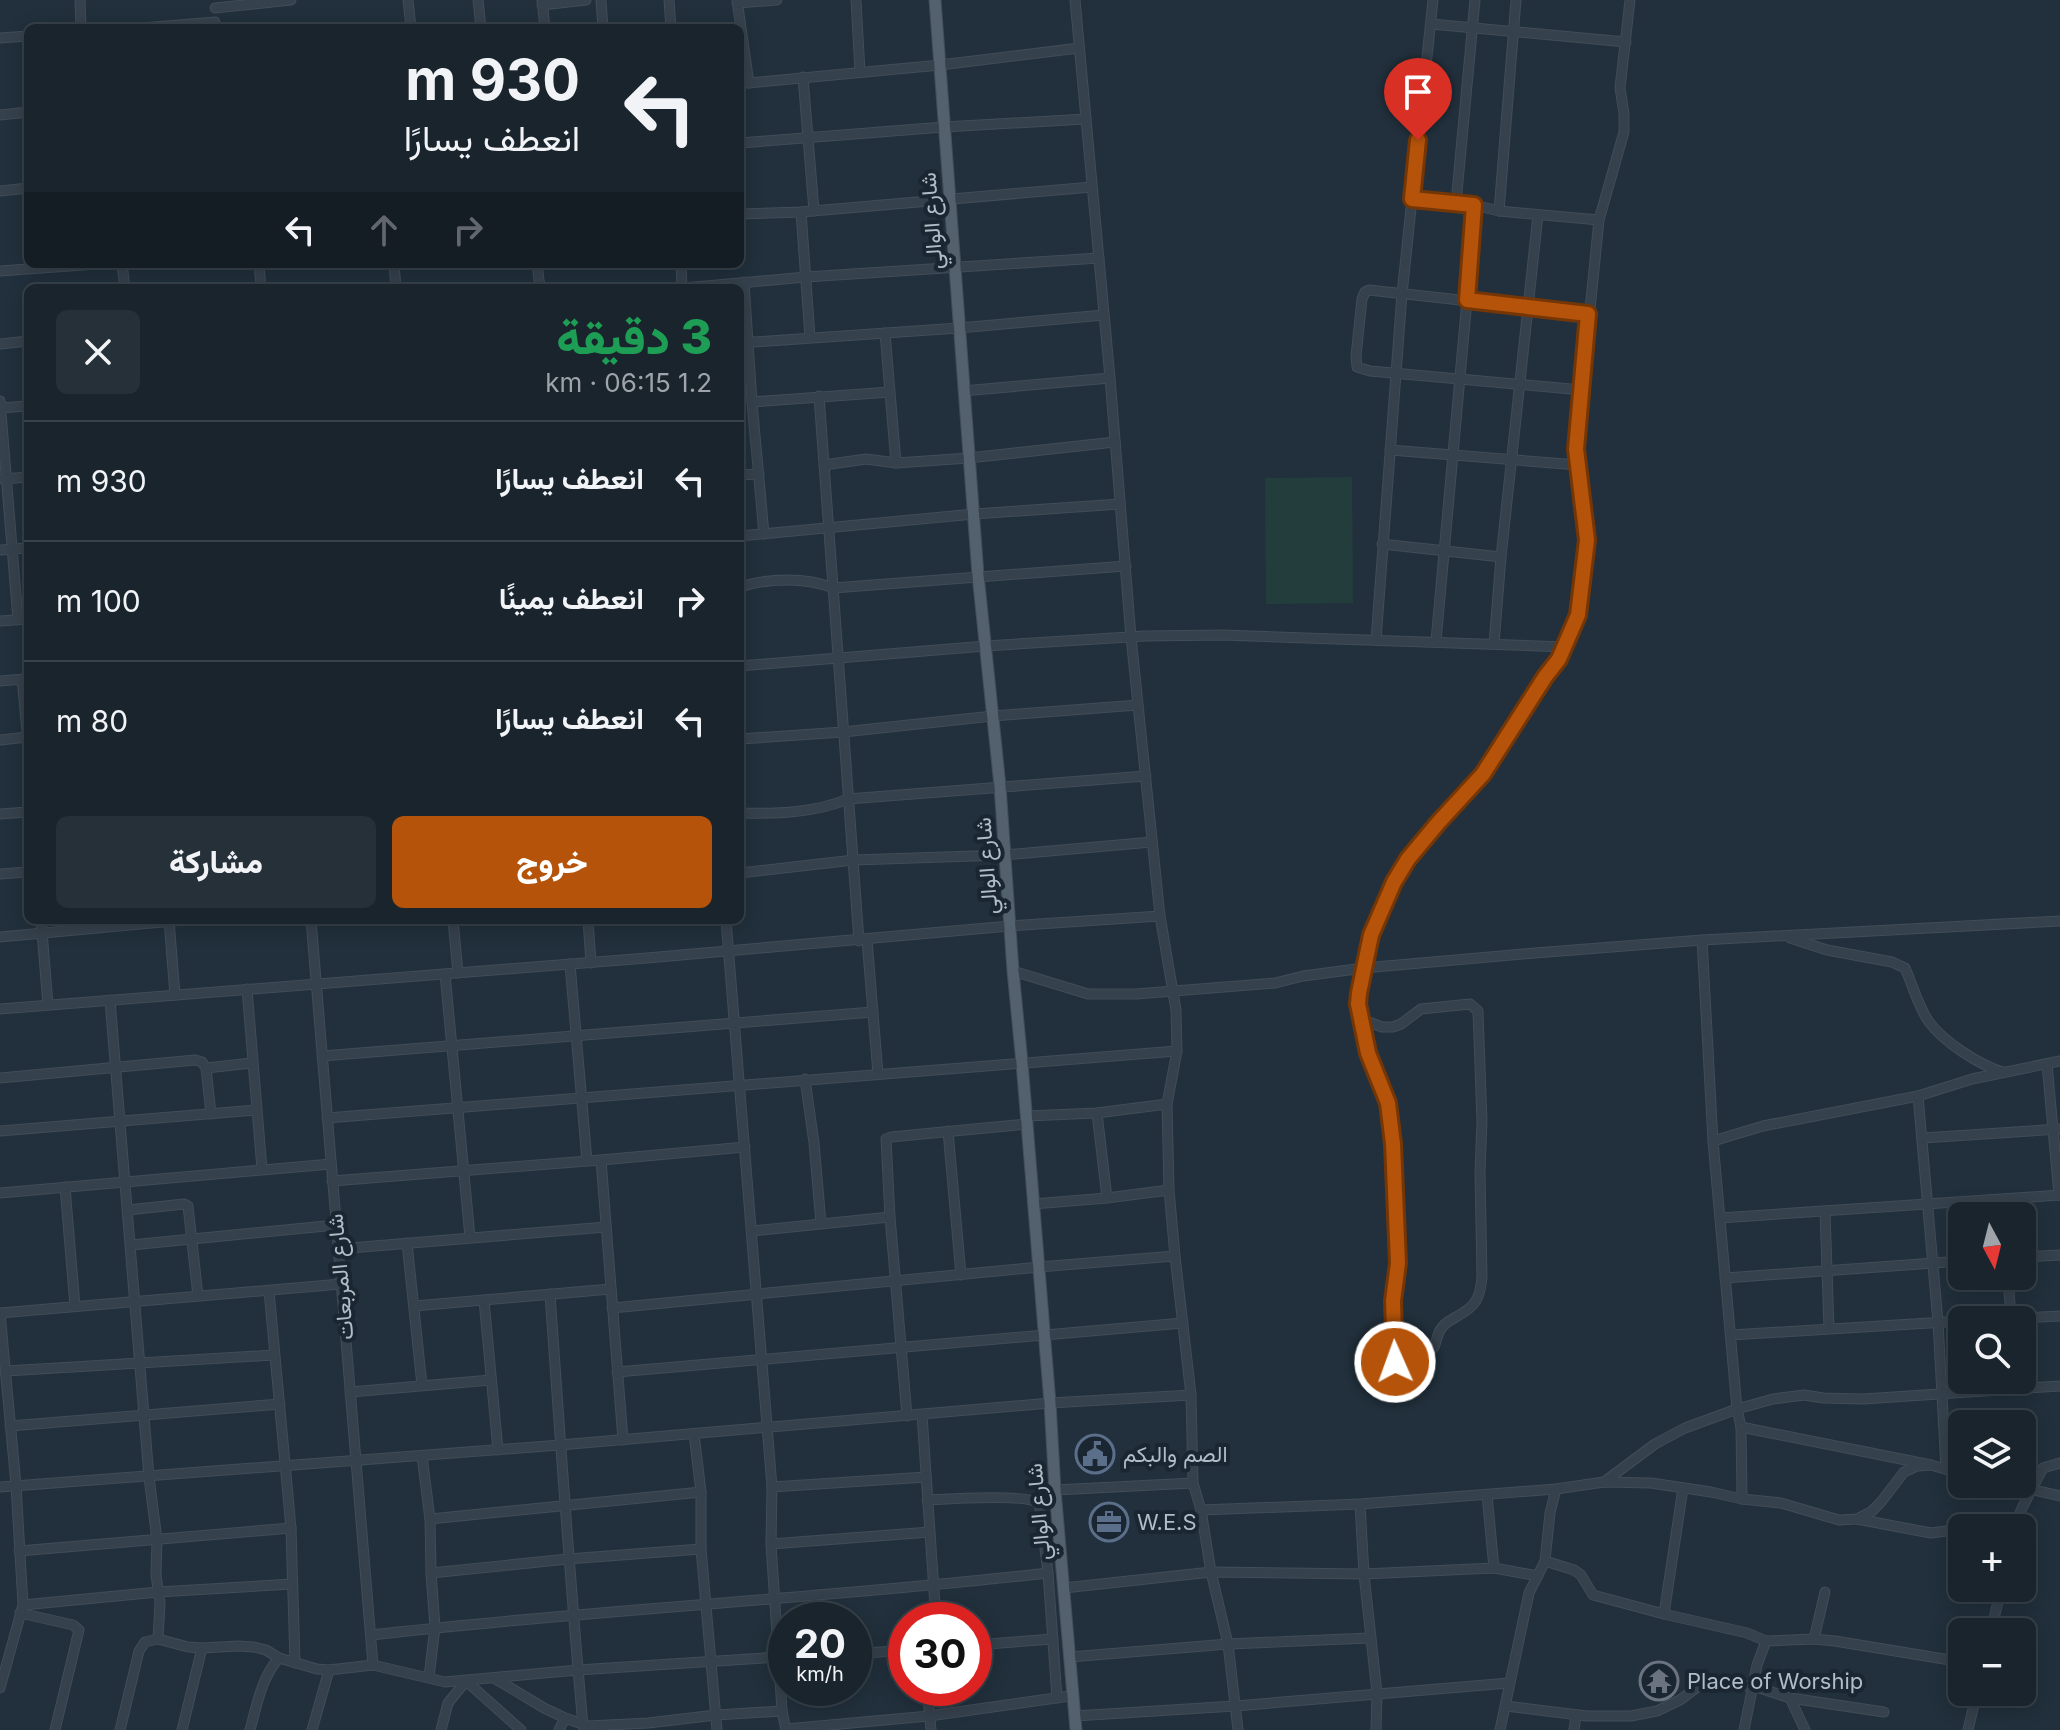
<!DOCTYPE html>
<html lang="ar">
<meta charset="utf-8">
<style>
:root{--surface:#19242d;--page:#263039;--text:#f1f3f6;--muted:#9fa4aa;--line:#374149;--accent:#b45309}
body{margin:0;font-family:Inter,Vazirmatn,sans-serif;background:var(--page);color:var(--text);direction:rtl;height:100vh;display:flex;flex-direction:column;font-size:30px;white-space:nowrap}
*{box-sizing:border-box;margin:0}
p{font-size:26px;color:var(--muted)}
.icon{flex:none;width:44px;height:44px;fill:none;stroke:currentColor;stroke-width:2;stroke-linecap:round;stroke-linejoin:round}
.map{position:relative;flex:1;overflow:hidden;direction:ltr}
.panel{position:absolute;left:24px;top:284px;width:720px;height:640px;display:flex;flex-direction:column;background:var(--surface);border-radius:12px;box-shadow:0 4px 20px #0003,0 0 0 2px var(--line);direction:rtl}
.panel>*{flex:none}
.top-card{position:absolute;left:24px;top:24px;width:720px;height:244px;border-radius:12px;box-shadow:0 4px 20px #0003,0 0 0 2px var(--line);direction:rtl;background:#19242d;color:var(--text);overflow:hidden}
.needle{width:52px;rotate:173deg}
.buttons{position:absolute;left:1948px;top:1202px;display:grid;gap:16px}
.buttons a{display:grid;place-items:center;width:88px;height:88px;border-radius:12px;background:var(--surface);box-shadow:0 4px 20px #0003,0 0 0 2px var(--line);font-size:40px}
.speed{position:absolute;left:768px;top:1602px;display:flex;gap:16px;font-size:40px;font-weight:700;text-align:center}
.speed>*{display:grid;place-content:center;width:104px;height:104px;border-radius:50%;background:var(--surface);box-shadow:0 4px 20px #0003,0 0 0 2px var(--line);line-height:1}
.speed small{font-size:20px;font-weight:400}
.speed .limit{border:12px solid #d22;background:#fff;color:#111}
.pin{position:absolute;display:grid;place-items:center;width:68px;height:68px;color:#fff;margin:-82px -34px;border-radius:50% 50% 50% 0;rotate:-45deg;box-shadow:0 0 8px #0007}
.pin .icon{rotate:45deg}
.me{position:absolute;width:88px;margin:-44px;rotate:358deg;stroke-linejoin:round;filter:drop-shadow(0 0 6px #0008)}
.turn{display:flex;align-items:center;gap:28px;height:168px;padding:0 32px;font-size:36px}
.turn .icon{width:104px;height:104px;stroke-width:2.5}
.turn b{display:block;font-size:56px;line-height:68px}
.lanes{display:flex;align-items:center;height:76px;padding:0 32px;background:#0003;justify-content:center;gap:40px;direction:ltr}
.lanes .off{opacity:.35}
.round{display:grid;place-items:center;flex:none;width:84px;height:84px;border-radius:12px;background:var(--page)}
.headline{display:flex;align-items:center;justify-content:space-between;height:136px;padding:0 32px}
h1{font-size:48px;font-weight:800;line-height:60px;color:#1e9e55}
.button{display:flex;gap:16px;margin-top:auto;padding:16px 32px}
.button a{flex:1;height:92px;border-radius:12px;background:var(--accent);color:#fff;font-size:32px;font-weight:800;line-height:92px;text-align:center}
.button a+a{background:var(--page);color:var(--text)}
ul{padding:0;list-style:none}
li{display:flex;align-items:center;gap:24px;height:120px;padding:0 32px;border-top:2px solid var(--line)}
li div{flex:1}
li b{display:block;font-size:30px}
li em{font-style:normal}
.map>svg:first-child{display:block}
.green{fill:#233d3d}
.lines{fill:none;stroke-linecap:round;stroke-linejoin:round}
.minor-casing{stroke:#414d58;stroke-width:11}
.major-casing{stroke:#414d58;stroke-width:13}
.minor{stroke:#35414c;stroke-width:9}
.major{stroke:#52616d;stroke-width:11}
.route-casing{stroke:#753606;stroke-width:20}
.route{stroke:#b45309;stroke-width:14}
.labels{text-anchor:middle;stroke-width:8;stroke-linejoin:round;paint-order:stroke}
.street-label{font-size:22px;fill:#b0bcc8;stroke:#1a2631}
.poi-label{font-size:22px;fill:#b0bcc8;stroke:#1a2631;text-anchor:start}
</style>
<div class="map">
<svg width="2060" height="1730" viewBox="0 0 2060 1730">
<rect width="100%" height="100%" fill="#21303c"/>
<polygon class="green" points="1352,477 1353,603 1266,604 1265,478"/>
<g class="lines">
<defs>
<g id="minor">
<polyline points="80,0 81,28"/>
<polyline points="408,0 411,28"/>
<polyline points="478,0 481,28"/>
<polyline points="542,0 545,28"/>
<polyline points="601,0 603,28"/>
<polyline points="669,0 671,28"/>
<polyline points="737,0 749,83"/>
<polyline points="856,0 860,72"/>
<polyline points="1075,0 1110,378 1131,637 1160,916 1176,1010 1177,1051 1167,1104 1169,1190 1175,1256 1191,1395 1193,1483 1201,1510 1211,1572 1228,1644 1238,1730"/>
<polyline points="737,3 777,0"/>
<polyline points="542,5 586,0"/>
<polyline points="215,8 291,0"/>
<polyline points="1431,24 1626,42"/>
<polyline points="142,28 215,22"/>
<polyline points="0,38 28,36"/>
<polyline points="803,77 814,211"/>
<polyline points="740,82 749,83 940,65 1079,48"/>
<polyline points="0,115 28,112"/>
<polyline points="740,143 944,127 1086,119"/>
<polyline points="0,191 28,188"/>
<polyline points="1412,199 1474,205 1499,211 1599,220"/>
<polyline points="1456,203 1475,0"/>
<polyline points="1499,211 1516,0"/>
<polyline points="801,212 810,337"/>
<polyline points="740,214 801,212 1092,187"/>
<polyline points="122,264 125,288"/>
<polyline points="259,264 261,288"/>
<polyline points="394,264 396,288"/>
<polyline points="537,264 540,288"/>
<polyline points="681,264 682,288"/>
<polyline points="0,271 97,264"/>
<polyline points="744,282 752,402 764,534"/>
<polyline points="683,288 806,277 1099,258"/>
<polyline points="885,333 896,463"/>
<polyline points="740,343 959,328 1104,315"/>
<polyline points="0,344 28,341"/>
<polyline points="1582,390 1370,371 1357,367 1356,356 1362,299 1365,292 1369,290 1588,314"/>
<polyline points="963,391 1110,378"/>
<polyline points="819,396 859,941"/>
<polyline points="0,401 18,620"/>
<polyline points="752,402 890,392"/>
<polyline points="0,408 28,406"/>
<polyline points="1390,450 1578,465"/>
<polyline points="824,465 866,459 896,463 969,458 1115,442"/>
<polyline points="740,475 759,474"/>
<polyline points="3,479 28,477"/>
<polyline points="740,536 974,514 1120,504"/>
<polyline points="1382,544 1501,557"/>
<polyline points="0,550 28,548"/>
<path d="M 740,587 C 768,578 806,577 833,588 L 1126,566"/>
<polyline points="0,621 28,619"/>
<polyline points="1376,640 1402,294 1433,0"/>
<polyline points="1436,641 1467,300 1474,205"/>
<polyline points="1494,644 1501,557 1538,215"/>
<polyline points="740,666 986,646 1145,636 1223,635 1566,647"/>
<polyline points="22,679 28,742"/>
<polyline points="0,681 25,679"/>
<polyline points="740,739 843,732 993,716 1138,705"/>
<polyline points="0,740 27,737"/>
<path d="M 740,813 C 775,814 815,813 848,799 L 1146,776"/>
<polyline points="0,814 28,812"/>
<polyline points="740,873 854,860 1004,855 1152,842"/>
<polyline points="0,874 28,872"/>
<polyline points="41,920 48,1005"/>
<polyline points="169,920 175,995"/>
<polyline points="311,920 373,1665"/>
<polyline points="453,920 458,973"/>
<polyline points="588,920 591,963"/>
<polyline points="726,920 772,1487 771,1544 782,1711 786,1730"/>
<polyline points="0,937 184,920"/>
<path d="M 1790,938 L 1827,950 L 1892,962 L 1905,968 C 1913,986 1918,1006 1929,1022 C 1944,1042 1979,1065 2003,1072"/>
<polyline points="867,940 878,1074"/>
<polyline points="1702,940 1713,1141 1737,1409 1741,1427 1742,1499"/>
<polyline points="570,964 587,1161"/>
<polyline points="1013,971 1088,994 1136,994 1275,983 1303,976 1364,968 1535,953 1702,940 2060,921"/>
<polyline points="445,974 470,1237"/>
<polyline points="247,989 262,1169"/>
<polyline points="110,1000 149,1477 157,1540 156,1575 160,1603 158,1639 145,1642 139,1651 120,1730"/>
<polyline points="0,1009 647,958 1010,926 1160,916"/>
<path d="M 1361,1019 L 1382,1027 L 1393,1027 L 1401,1024 L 1421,1009 L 1470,1004 L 1478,1011 L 1482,1122 L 1480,1172 L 1482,1277 C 1480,1299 1476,1306 1456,1317 C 1451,1320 1444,1323 1441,1329 C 1437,1334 1437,1341 1434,1347 C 1425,1360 1410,1366 1395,1362 L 1393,1301 L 1398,1263 L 1393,1144 L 1388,1103 L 1368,1053 L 1358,1004 L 1359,993 L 1371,935 L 1394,882 L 1408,859 L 1438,823 L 1483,774 L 1545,677 L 1559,659 L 1566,647 L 1578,615 L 1587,540 L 1576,449 L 1599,220 L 1624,132 L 1624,114 L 1620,88 L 1630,0"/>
<path d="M 322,1056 C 506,1043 689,1025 873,1012"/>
<polyline points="2047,1064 2059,1195"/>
<polyline points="206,1068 252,1063"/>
<polyline points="0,1078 195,1060 202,1062 206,1068 211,1114"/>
<polyline points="805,1079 814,1143 821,1223"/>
<polyline points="1918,1096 1938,1322 1946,1469"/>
<polyline points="1097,1113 1107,1198"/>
<polyline points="1027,1116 1097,1113 1167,1104"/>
<polyline points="327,1118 1177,1051"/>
<polyline points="0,1131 256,1110"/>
<polyline points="948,1131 961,1275"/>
<polyline points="1923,1138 2060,1129"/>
<polyline points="1713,1141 1763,1126 1918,1096 1972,1079 2060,1061"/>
<polyline points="601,1160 623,1440"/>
<polyline points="332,1181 601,1160 745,1147"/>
<polyline points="65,1187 75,1306"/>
<polyline points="0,1193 331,1164"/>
<polyline points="1033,1204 1107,1198 1169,1190"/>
<polyline points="128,1210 184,1204 188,1206 198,1296"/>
<polyline points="1825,1211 1829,1328"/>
<polyline points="1720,1218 2060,1195"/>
<polyline points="752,1231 890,1217"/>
<polyline points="407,1243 422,1385"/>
<polyline points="131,1245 336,1225"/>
<polyline points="338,1249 606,1227"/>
<polyline points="2022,1257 2060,1255"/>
<polyline points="2008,1276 2011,1319"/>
<polyline points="1725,1278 1962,1261"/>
<polyline points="269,1291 291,1528 295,1663"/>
<path d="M 550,1294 C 560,1438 570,1582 583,1726"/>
<polyline points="484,1300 498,1450"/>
<polyline points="414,1306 611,1289"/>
<polyline points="612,1308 1039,1267 1175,1256"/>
<polyline points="0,1313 341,1284"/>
<polyline points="1986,1320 2060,1316"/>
<polyline points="1731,1335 1962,1321"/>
<polyline points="6,1371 274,1355"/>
<polyline points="617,1372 1183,1323"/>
<polyline points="350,1392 491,1380"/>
<polyline points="922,1415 936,1620"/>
<polyline points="907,1416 890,1217 886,1139 891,1137 1027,1124"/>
<polyline points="10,1426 280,1404"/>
<polyline points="1741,1427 1931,1465 1962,1474"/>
<polyline points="694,1434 701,1492 701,1549 717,1730"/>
<polyline points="422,1456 430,1519 431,1573 435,1627 429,1677"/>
<polyline points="1604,1482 1655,1444 1685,1428 1737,1409 1773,1399 1804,1395 1823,1398 1863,1399 2060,1386"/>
<polyline points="2008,1484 2060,1496"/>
<polyline points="0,1487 560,1445 1050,1403 1191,1395"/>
<polyline points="772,1487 926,1477"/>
<polyline points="1055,1490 1193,1483"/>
<polyline points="1487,1495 1494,1568"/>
<path d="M 927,1500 C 946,1499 1023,1494 1036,1502 C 1038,1503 1039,1505 1040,1507 L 1048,1573 L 1057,1698"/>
<polyline points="1360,1504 1364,1574 1377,1693 1376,1730"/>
<polyline points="1201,1510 1360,1504 1556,1489 1604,1482 1651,1483 1711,1492 1742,1499 1781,1503 1839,1520 1857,1519 1871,1512 1881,1502 1904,1472 1917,1466 1931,1465"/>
<polyline points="430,1519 701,1492"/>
<polyline points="1857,1519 1931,1533 1962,1529"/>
<polyline points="2014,1528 2022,1508 2043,1468 2060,1463"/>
<polyline points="771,1544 930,1532"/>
<polyline points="19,1551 291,1528"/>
<polyline points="1545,1561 1574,1570 1581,1575 1593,1595 1664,1614 1747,1633 1766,1641 1814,1639 1835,1641 1962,1662"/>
<polyline points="431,1573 568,1559 701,1549"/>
<polyline points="1064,1588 1211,1572 1364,1574 1494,1568 1538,1576"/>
<polyline points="23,1605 158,1592 292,1584"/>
<polyline points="20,1613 73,1625 79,1630 55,1730"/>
<polyline points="1664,1614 1683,1488"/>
<polyline points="1991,1632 2001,1588"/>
<path d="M 371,1635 C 596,1609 822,1599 1048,1573"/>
<polyline points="158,1639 188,1647 202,1648 238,1646 254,1647 266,1650 279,1658 317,1669 329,1670 373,1665 445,1682 578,1670 778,1657"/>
<polyline points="1814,1639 1825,1592"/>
<polyline points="974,1645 1053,1639"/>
<polyline points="854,1654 906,1650"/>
<polyline points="1070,1657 1228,1644 1369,1638"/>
<polyline points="494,1678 544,1708 565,1718 588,1726 648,1723 716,1715 782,1711"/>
<polyline points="466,1681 521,1730"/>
<polyline points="0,1688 23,1605 16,1485 0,1313"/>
<polyline points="927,1688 931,1730"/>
<polyline points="1790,1698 1805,1730"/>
<polyline points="1506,1706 1587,1716 1631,1716 1657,1711 1680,1700 1696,1688 1709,1684 1753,1686 1790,1698 1884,1712"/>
<polyline points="1075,1716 1235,1706 1509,1683"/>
<polyline points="786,1729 929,1716 1070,1696 1073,1694"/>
<polyline points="182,1730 202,1648"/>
<path d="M 250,1730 C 257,1705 261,1678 279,1658"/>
<polyline points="312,1730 329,1670"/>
<polyline points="441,1730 448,1703 466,1681"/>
<polyline points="559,1730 565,1718"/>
<polyline points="1500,1730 1529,1593 1545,1561 1550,1513 1556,1489"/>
<polyline points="1574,1730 1576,1715"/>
<polyline points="1744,1730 1757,1665 1766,1641"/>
<polyline points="1968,1730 1977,1692"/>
</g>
<polyline id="major" points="935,0 978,575 1000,786 1013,971 1022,1063 1050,1403 1055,1490 1076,1730"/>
</defs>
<use href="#minor" class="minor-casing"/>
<use href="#major" class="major-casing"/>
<use href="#minor" class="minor"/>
<use href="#major" class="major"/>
</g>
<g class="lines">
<defs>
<polyline id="route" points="1395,1362 1393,1301 1398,1263 1393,1144 1388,1103 1368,1053 1358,1004 1359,993 1371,935 1394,882 1408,859 1438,823 1483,774 1545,677 1559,659 1578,615 1587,540 1576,449 1588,314 1467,300 1474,205 1412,199 1418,140"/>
</defs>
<use href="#route" class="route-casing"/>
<use href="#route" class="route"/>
</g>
<defs>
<symbol id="civic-ring" viewBox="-11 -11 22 22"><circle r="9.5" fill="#1a2631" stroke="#5c6f8a" stroke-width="1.5"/><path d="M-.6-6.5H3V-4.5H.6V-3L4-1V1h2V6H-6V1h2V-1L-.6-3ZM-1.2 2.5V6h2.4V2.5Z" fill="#5c6f8a"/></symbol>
<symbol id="office-ring" viewBox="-11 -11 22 22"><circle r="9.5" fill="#1a2631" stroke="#5c6f8a" stroke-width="1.5"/><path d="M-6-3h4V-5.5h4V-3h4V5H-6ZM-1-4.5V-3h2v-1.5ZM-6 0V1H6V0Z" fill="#5c6f8a"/></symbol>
<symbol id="temple-ring" viewBox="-11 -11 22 22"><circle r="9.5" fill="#1a2631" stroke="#6b7280" stroke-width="1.5"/><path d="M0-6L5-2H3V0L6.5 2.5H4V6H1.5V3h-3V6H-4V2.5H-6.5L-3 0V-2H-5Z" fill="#6b7280"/></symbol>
</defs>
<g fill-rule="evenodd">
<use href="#civic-ring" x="1073" y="1432" width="44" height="44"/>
<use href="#office-ring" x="1087" y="1500" width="44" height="44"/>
<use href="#temple-ring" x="1637" y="1659" width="44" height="44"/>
</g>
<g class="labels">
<g class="street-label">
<text transform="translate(931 221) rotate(-94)" y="8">شارع الوالي</text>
<text transform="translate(986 866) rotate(-94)" y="8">شارع الوالي</text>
<text transform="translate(340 1277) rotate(-95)" y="8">شارع المربعات</text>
<text transform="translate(1038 1512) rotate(-95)" y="8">شارع الوالي</text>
</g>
<g class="poi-label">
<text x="1123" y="1462">الصم والبكم</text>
<text x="1137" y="1530">W.E.S</text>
<text x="1687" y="1689">Place of Worship</text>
</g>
</g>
</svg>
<div class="buttons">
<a><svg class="needle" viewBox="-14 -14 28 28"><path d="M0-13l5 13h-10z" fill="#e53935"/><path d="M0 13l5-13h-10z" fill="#9fa4aa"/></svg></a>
<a><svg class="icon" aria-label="search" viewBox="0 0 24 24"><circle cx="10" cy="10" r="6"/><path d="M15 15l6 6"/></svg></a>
<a><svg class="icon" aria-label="layers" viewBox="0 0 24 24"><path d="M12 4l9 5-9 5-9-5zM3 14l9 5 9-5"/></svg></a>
<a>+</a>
<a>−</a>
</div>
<div class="speed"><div>20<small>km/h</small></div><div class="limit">30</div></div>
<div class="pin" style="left:1418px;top:140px;background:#d93025"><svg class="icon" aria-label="arrive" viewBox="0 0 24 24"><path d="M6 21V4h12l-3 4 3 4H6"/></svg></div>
<svg class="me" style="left:1395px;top:1362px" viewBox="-20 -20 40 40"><circle r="17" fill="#b45309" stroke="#fff" stroke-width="3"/><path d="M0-11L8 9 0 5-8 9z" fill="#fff"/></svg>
<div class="top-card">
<div class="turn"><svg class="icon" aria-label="left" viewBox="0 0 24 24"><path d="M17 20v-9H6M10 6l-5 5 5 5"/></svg><div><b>930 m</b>انعطف يسارًا</div></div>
<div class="lanes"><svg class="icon" aria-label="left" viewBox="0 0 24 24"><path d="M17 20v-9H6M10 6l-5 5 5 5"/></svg><svg class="icon off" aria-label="ahead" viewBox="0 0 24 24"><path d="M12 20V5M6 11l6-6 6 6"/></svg><svg class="icon off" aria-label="right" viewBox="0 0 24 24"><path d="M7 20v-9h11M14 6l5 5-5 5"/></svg></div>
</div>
<section class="panel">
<div class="headline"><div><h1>3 دقيقة</h1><p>1.2 km · 06:15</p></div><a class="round"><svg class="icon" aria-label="close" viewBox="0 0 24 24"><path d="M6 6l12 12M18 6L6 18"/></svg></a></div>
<ul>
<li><svg class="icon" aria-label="left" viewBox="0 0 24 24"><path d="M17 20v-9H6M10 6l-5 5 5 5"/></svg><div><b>انعطف يسارًا</b></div><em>930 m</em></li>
<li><svg class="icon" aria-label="right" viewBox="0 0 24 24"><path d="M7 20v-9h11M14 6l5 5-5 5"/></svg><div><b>انعطف يمينًا</b></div><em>100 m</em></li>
<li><svg class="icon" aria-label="left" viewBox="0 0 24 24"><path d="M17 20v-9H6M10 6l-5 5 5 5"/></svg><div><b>انعطف يسارًا</b></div><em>80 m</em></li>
</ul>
<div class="button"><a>خروج</a><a>مشاركة</a></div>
</section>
</div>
